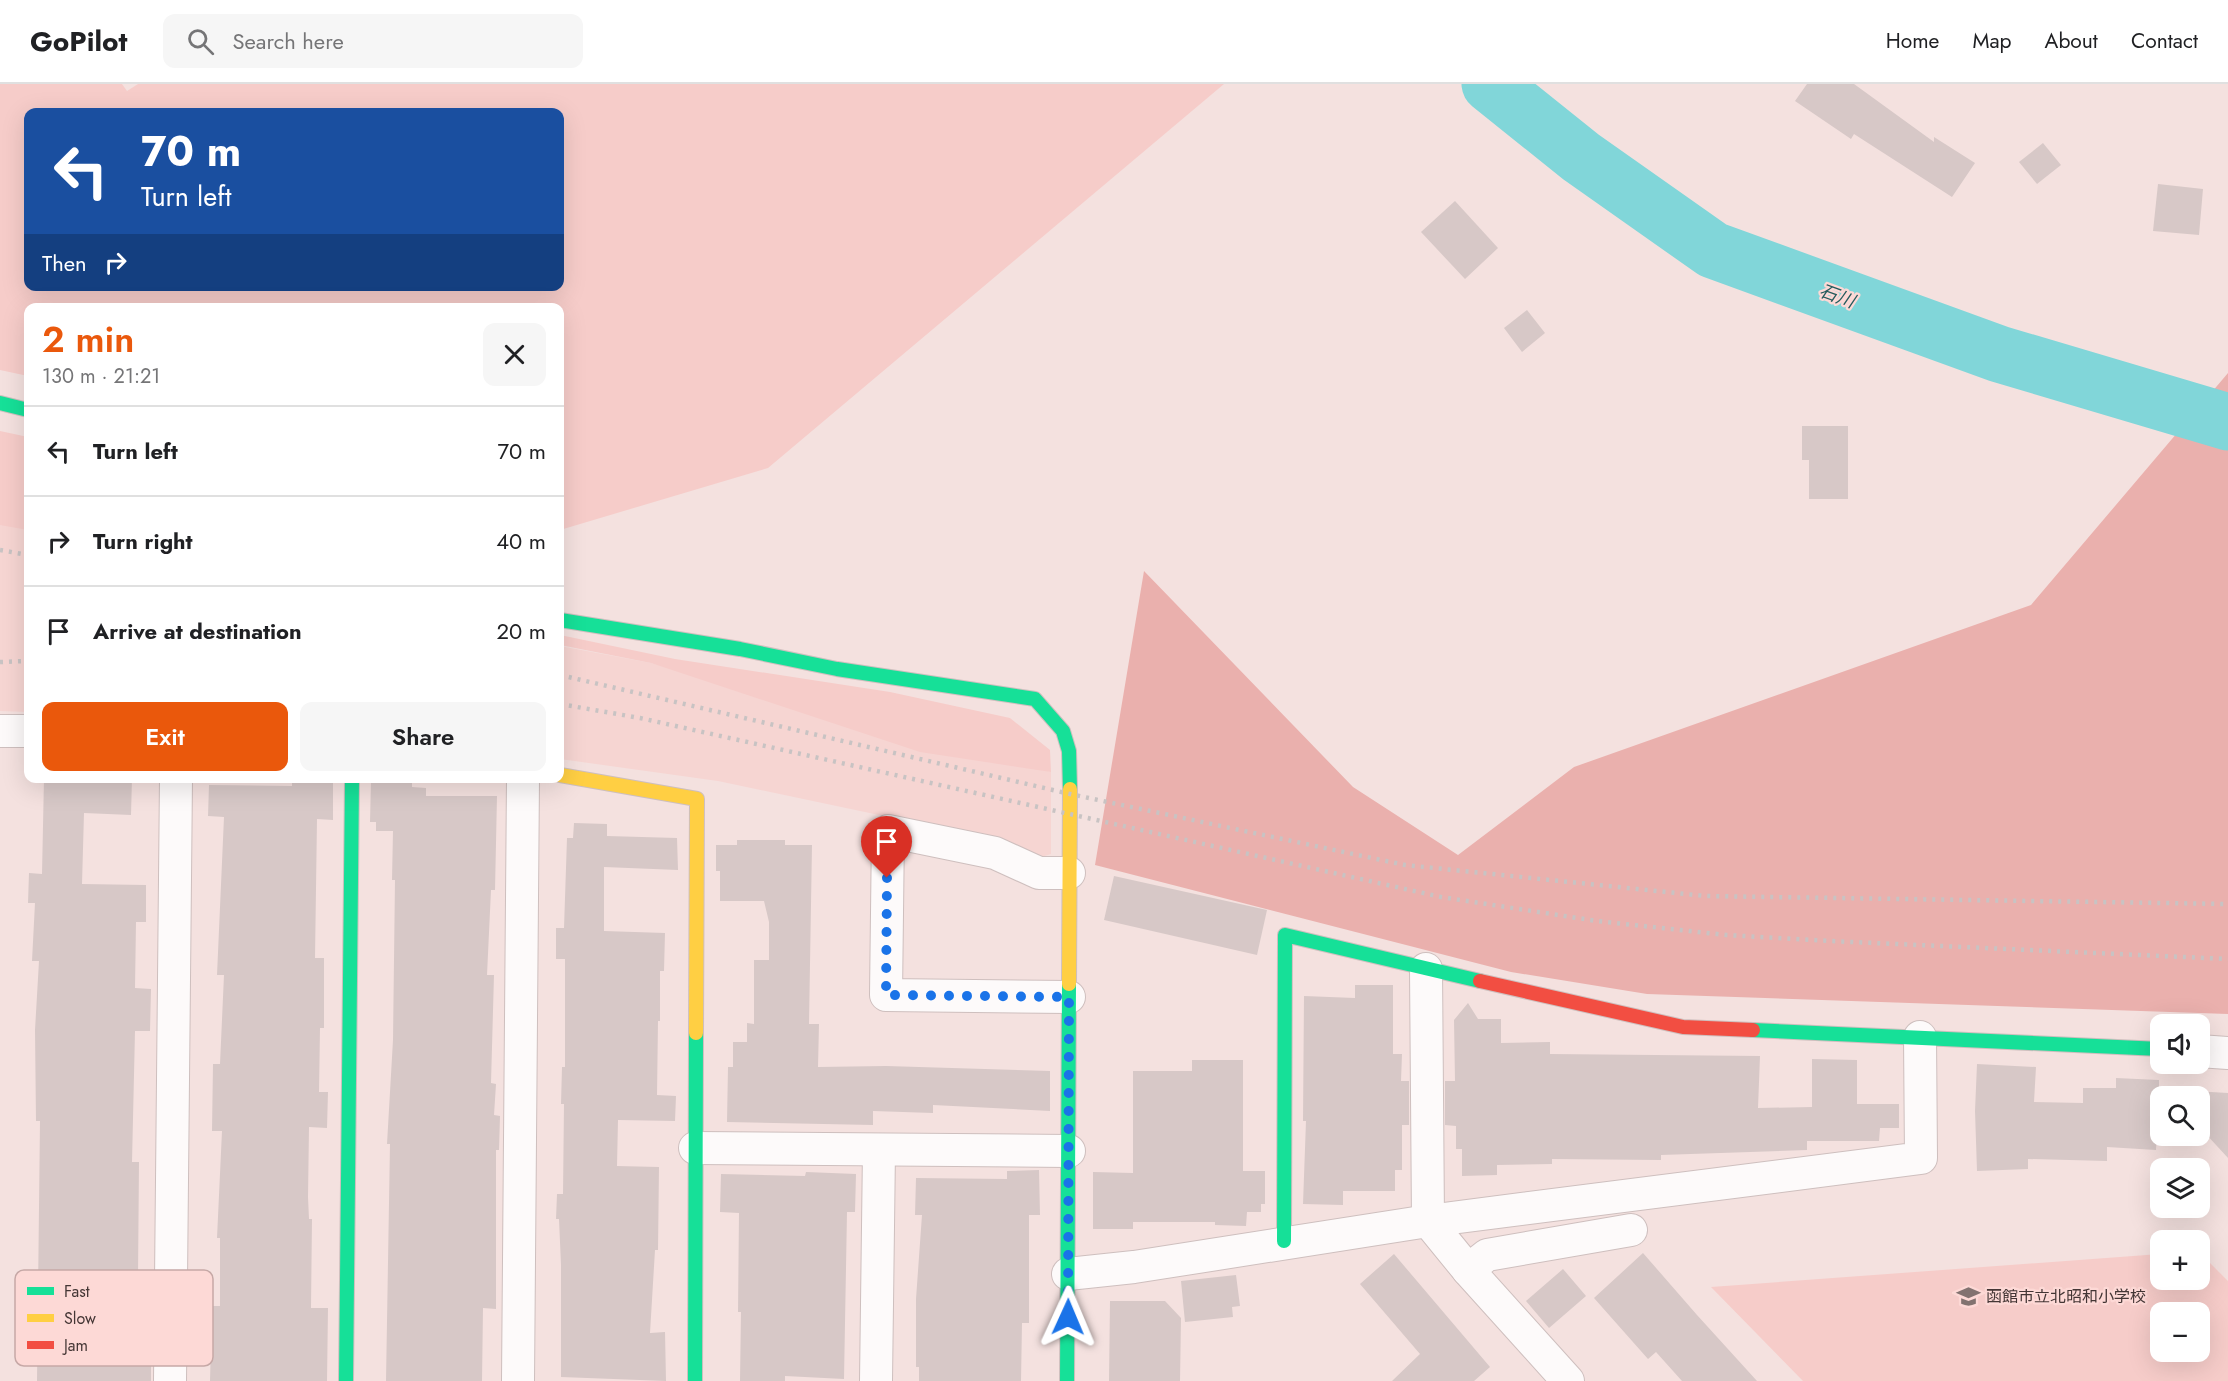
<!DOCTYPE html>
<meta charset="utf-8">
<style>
:root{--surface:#fff;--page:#f6f6f6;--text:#202124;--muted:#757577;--line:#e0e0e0;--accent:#ea580c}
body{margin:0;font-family:Jost,"Noto Sans JP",sans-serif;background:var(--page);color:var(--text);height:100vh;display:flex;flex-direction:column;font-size:22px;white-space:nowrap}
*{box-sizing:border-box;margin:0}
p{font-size:20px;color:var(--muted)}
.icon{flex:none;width:33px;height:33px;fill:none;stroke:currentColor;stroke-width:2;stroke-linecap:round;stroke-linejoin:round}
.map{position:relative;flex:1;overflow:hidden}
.drawer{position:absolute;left:24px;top:219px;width:540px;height:480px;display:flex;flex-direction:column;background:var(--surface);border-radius:12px;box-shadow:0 6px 24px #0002}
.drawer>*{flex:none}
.guide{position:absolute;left:24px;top:24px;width:540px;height:183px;border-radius:12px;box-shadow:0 6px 24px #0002;background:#1a4fa0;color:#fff;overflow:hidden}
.fabs{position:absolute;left:2150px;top:930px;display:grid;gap:12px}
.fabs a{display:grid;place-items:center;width:60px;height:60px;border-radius:12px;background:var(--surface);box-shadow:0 6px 24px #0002;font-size:30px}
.pin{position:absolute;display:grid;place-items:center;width:51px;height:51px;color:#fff;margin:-62px -26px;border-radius:50% 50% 50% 0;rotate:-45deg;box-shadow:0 0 6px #0007}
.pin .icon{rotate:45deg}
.me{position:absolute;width:66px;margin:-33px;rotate:1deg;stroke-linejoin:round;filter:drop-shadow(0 0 4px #0008)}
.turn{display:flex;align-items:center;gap:21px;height:126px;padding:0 18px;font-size:27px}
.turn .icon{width:78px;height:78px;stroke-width:2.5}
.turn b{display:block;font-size:42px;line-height:51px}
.then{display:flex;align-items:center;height:57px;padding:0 18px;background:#0003;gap:12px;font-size:22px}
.round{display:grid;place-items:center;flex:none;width:63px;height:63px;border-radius:12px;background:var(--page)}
.headline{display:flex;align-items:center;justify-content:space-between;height:102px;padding:0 18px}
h1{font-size:36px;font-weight:600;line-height:45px;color:var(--accent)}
.action{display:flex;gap:12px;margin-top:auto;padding:12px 18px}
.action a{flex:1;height:69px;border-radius:12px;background:var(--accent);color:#fff;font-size:24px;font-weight:600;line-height:69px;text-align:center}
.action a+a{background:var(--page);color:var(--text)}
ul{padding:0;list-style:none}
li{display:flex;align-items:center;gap:18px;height:90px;padding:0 18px;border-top:2px solid var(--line)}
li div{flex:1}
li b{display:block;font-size:22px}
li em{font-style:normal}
header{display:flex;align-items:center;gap:36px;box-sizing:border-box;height:84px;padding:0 30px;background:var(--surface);border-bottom:2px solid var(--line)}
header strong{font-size:28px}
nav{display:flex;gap:33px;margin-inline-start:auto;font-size:21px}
.search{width:420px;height:54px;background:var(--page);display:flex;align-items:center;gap:15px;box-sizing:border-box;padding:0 21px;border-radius:12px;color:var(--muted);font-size:22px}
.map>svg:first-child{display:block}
.built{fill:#f6d5d2}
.green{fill:#f6ccc9;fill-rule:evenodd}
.forest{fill:#eab0ad}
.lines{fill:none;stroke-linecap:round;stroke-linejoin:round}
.river{stroke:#81d6d9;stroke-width:57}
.building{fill:#d7c8c7}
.street-casing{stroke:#cebfbe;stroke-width:34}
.fast-casing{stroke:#cebfbe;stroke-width:16}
.slow-casing{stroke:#cebfbe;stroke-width:16}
.jam-casing{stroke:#cebfbe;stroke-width:16}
.street{stroke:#fdfafa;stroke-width:32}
.fast{stroke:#16e098;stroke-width:14}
.slow{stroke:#ffcf43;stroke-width:14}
.jam{stroke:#f24e42;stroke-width:14}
.rail{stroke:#c8c3c3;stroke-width:4.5;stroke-dasharray:3 6;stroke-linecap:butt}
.route{stroke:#1a73e8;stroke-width:10;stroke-dasharray:0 18}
.labels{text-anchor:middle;stroke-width:4.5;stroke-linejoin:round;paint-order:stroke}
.poi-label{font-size:16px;fill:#443635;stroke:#fdd9d6;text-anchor:start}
.water-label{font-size:18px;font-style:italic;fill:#255b5d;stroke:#fdd9d6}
.key{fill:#fdd9d6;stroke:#c6a8a6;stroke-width:1.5}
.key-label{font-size:16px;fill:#443635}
</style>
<header>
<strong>GoPilot</strong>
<div class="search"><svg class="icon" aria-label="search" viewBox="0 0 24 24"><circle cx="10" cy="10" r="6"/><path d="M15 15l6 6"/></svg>Search here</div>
<nav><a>Home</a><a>Map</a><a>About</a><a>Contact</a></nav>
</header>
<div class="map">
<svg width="2228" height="1297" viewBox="0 0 2228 1297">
<rect width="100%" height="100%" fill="#f4e1df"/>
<g class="built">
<polygon points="0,410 28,415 28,628 0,627"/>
<polygon points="560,562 651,579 1051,688 1051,770 1038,774 1002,757 718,697 560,675"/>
</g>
<g class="green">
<path d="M 0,0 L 122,0 L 127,7 L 138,0 L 1224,0 L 768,384 L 560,446 L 560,224 L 28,224 L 28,292 L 0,286 ZM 28,28 L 560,28 L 560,202 L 28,202 Z"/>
<polygon points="0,347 28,353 28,446 0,441"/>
<polygon points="560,551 675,575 890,608 1010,634 1050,666 1051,688 920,668 651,579 560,561"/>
<path d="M 2199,1168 L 2228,1197 L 2228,1297 L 1803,1297 L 1711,1203 L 2160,1170 L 2160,1196 L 2199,1196 ZM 2199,1228 L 2199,1268 L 2160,1268 L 2160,1228 Z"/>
</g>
<polygon class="forest" points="2228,289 2228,930 1647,910 1511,888 1095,781 1144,487 1353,703 1458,771 1574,683 2031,521"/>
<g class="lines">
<polyline class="river" points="1490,0 1581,73 1713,166 1999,270 2228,338"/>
</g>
<g class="building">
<polygon points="1807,0 1854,0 1934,58 1934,53 1975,79 1952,113 1854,50 1851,55 1795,17"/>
<polygon points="2043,59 2061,81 2037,100 2019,78"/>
<polygon points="2158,100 2203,105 2199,151 2153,147"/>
<polygon points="1455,117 1498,164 1465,195 1421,148"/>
<polygon points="1527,226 1545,249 1522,268 1504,244"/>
<polygon points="1802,342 1848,342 1848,415 1809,415 1809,376 1802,376"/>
<polygon points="44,694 132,694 131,731 84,729 82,800 146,801 146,838 136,838 135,904 151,905 150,947 135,947 132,1078 139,1078 138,1192 151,1192 151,1297 37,1297 40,1037 36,1037 35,946 39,877 32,877 35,819 28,819 29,789 42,790"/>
<polygon points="292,694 333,695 333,736 317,735 315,874 324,874 324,944 320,944 319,1008 328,1008 327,1044 309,1043 308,1113 309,1135 312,1135 311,1224 328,1224 327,1297 210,1297 212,1222 220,1222 220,1154 217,1154 222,1047 212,1047 213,980 220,980 224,891 217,891 224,733 208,732 209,701 292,702"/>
<polygon points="377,694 412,694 412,703 426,704 426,712 497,712 495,806 491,806 487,891 494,891 491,999 496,1000 494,1031 500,1032 499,1066 496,1066 496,1225 483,1224 482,1297 386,1297 390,1060 387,1060 393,956 395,796 392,796 393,747 376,747 376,738 370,738 371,697 377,697"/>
<polygon points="574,739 607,740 607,752 677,754 678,786 604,783 604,847 665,849 664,887 660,887 660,937 658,937 657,1011 676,1012 675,1037 618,1036 617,1082 659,1083 658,1166 655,1166 650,1249 665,1248 666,1297 561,1293 561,1181 559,1135 556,1135 557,1110 563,1110 564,1020 561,1020 562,983 565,983 565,875 556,875 556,844 564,844 567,754 573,754"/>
<polygon points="737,756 785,756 785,761 812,761 809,940 819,940 818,983 886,982 1050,987 1050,1027 933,1021 933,1029 873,1027 873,1041 727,1038 728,983 733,983 733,958 747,958 747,939 754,940 754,876 769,876 769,838 764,817 720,817 720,787 716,787 716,761 737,761"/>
<polygon points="1114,792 1267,826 1257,871 1104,836"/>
<polygon points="1355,901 1393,901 1393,970 1402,970 1401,997 1409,997 1409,1041 1402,1041 1402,1086 1395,1086 1395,1107 1343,1107 1343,1121 1303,1120 1306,1037 1303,1037 1304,912 1355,914"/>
<polygon points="1468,919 1478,935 1501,935 1501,959 1550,958 1550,970 1760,972 1758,1024 1812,1023 1812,975 1857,976 1857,1020 1899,1020 1899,1044 1880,1044 1879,1057 1807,1057 1807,1066 1661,1071 1661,1076 1552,1075 1552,1080 1497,1081 1497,1091 1462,1092 1462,1065 1456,1065 1456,1042 1445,1041 1445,997 1455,997 1454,936"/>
<polygon points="1192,976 1243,976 1243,1087 1265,1087 1265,1120 1261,1120 1261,1128 1247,1128 1246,1142 1215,1141 1215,1138 1133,1138 1133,1145 1093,1145 1093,1088 1133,1089 1133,987 1192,987"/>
<polygon points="1977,980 2036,983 2034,1018 2083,1019 2083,1004 2116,1004 2116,994 2159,996 2159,1005 2228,1009 2228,1074 2205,1049 2199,1049 2199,1012 2160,1012 2160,1047 2157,1046 2156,1066 2107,1063 2107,1077 2028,1075 2028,1085 1977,1087 1975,1027"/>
<polygon points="1039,1086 1040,1131 1029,1131 1029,1239 1022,1239 1021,1297 919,1297 919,1283 916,1283 916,1215 922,1131 915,1131 916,1094 1007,1095 1007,1087"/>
<polygon points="806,1088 856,1090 855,1128 847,1128 844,1295 785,1292 785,1297 740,1297 741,1228 738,1228 739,1129 720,1128 721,1090 805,1092"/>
<polygon points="1643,1169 1697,1231 1757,1297 1682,1297 1656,1268 1648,1275 1594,1214"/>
<polygon points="1394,1170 1490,1283 1474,1297 1392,1297 1420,1270 1360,1200"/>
<polygon points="1563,1185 1586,1212 1549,1244 1526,1217"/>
<polygon points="1236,1191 1240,1222 1232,1223 1233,1233 1185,1238 1181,1197"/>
<polygon points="1110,1217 1165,1217 1181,1234 1180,1297 1109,1297"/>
</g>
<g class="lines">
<defs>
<g id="street">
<polyline points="0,647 28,647"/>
<polyline points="1069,789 1039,789 995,769 888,747 886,911 1069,913"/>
<polyline points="1426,885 1428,1137 1468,1186 1568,1297"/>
<polyline points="2199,967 2228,969"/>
<polyline points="695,1064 1069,1067"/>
<polyline points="1468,1186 1487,1171 1631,1146"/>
<polyline points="1068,1190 1134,1183 1428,1137 1921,1074 1920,953"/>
<polyline points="170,1297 176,694"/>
<polyline points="518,1297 523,694"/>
<polyline points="876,1297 879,1066"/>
</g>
<g id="fast">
<polyline points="0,319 28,326"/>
<polyline points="560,536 740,565 837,585 1035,615 1063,647 1069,667 1070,705"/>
<polyline points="1753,946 2160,965"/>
<polyline points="1284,1157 1285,851 1480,897"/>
<polyline points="346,1297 352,694"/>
<polyline points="695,1297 696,949"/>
<polyline points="1067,1297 1069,900"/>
</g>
<g id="slow">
<polyline points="560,691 697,715 696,949"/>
<polyline points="1069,900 1070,705"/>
</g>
<polyline id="jam" points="1480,897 1683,943 1753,946"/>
</defs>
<use href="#street" class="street-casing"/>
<use href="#fast" class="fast-casing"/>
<use href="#slow" class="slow-casing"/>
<use href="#jam" class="jam-casing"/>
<use href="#street" class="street"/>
<use href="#fast" class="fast"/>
<use href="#slow" class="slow"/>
<use href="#jam" class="jam"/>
<g class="rail">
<polyline points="0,466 28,471"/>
<polyline points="0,578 28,577"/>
<polyline points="560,591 1070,710 1405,781 1705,812 2228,820"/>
<polyline points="560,620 640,634 1441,813 1597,837 1726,851 1830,857 2228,875"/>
</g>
</g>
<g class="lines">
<polyline class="route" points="887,794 886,911 1069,913 1068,1233"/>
</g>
<defs>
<symbol id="school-bare" viewBox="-9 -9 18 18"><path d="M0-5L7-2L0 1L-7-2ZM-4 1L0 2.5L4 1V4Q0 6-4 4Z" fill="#827270" stroke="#fdd9d6" stroke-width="2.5" paint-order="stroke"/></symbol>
</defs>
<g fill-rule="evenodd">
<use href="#school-bare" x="1952" y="1196" width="33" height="33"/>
</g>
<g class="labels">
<g class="poi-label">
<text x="1986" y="1218">函館市立北昭和小学校</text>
</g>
<g class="water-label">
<text transform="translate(1837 212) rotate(20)" y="6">石川</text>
</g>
</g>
<rect x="15" y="1186" width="198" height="96" rx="9" class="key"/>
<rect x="27" y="1203" width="27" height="8" fill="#16e098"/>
<rect x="27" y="1230" width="27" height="8" fill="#ffcf43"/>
<rect x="27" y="1257" width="27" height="8" fill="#f24e42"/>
<g class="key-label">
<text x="64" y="1213">Fast</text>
<text x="64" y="1240">Slow</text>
<text x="64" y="1267">Jam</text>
</g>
</svg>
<div class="fabs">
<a><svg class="icon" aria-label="sound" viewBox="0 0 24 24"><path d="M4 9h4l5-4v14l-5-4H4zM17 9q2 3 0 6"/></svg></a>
<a><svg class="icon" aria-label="search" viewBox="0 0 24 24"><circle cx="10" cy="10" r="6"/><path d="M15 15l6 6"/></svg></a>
<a><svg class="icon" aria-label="layers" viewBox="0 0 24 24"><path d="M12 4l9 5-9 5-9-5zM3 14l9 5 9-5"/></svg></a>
<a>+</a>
<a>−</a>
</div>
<div class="pin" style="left:887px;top:794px;background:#d93025"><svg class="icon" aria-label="arrive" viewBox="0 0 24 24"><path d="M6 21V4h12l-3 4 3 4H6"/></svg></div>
<svg class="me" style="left:1068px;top:1233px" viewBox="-20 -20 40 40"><path d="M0-17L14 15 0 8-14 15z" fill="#1a73e8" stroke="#fff" stroke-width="4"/></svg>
<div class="guide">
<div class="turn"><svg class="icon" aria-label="left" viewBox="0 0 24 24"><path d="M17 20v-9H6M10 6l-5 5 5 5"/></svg><div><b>70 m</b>Turn left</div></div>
<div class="then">Then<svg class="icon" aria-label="right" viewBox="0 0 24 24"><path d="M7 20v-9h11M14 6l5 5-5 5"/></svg></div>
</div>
<section class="drawer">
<div class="headline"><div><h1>2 min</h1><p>130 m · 21:21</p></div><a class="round"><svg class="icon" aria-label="close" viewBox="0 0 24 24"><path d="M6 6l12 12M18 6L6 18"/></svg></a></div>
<ul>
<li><svg class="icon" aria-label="left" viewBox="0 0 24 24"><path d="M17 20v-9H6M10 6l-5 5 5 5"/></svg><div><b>Turn left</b></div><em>70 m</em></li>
<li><svg class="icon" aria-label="right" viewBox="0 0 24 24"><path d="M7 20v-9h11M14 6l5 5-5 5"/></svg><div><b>Turn right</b></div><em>40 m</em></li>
<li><svg class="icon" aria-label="arrive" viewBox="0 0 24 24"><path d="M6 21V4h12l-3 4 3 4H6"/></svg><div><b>Arrive at destination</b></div><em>20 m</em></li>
</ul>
<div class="action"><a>Exit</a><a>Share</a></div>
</section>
</div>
